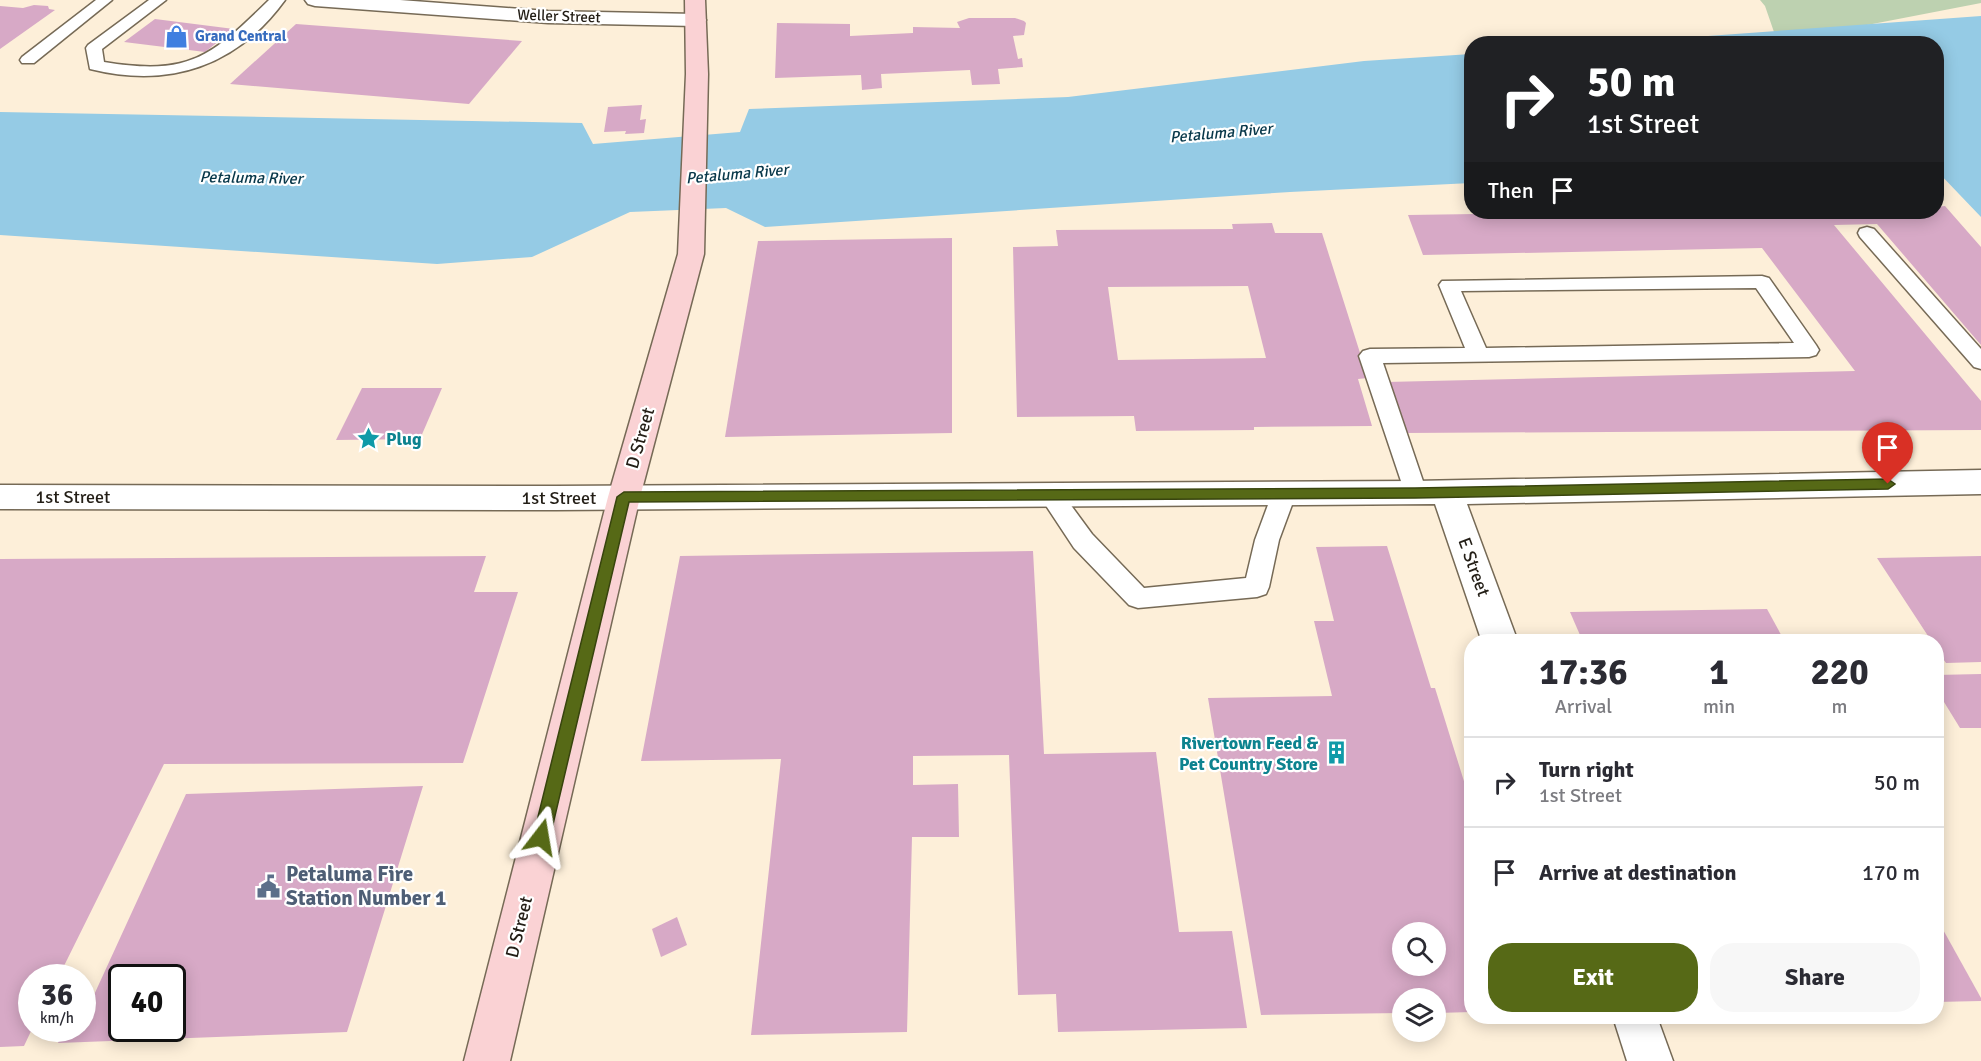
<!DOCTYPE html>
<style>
:root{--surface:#fff;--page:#f7f7f7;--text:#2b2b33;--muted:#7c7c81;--line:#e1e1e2;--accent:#566916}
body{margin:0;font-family:Signika,sans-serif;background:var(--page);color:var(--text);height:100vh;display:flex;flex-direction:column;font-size:22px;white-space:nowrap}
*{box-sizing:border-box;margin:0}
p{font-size:20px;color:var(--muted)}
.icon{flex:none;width:33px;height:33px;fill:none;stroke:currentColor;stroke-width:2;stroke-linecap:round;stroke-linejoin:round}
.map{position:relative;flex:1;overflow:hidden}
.sheet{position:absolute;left:1464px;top:634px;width:480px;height:390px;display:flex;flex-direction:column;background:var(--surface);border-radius:24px;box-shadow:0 3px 15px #0003}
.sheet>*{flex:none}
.banner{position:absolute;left:1464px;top:36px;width:480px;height:183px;border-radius:24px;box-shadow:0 3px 15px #0003;background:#202124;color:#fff;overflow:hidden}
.tools{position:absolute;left:1392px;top:922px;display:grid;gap:12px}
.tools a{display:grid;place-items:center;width:54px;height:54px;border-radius:50%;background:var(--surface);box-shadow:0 3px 15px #0003;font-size:30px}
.speed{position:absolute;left:18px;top:964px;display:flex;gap:12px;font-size:30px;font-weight:700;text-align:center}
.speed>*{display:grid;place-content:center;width:78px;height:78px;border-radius:50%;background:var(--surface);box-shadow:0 3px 15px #0003;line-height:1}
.speed small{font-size:15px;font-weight:400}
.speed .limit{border:3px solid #111;border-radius:9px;background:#fff;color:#111}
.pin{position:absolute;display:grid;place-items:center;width:51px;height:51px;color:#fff;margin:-62px -26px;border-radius:50% 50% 50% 0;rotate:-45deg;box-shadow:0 0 6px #0007}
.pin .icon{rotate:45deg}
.me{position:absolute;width:66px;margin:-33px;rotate:14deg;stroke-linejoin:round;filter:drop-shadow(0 0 4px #0008)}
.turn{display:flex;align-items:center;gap:21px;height:126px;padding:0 24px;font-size:27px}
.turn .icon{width:78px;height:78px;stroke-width:2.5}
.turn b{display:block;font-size:42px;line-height:51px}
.then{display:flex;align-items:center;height:57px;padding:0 24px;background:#0003;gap:12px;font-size:22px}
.eta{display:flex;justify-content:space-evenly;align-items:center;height:102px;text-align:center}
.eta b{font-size:36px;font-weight:700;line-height:42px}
.cta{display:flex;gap:12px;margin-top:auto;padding:12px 24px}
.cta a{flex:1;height:69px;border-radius:24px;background:var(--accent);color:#fff;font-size:24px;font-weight:700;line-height:69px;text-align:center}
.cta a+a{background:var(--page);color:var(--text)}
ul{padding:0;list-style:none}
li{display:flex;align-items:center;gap:18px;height:90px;padding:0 24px;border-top:2px solid var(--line)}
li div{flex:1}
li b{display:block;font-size:22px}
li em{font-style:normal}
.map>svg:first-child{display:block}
.green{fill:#bdd1b0}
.water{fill:#95cbe5}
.building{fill:#d7a9c6;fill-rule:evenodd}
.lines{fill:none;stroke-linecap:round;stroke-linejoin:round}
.lane-casing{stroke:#766a56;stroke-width:3}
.street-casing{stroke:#766a56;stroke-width:3}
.secondary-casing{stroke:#766a56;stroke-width:3}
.lane{fill:#fff;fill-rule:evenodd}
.street{fill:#fff;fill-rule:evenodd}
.secondary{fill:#fad2d4;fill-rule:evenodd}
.route{fill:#566916;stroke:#38440e;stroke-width:1.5}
.labels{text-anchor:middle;stroke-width:4.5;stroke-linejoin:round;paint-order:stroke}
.far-street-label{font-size:15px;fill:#231e16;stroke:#fff}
.far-shop-label{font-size:15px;font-weight:bold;fill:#366cbe;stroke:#fff;text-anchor:start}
.far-water-label{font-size:16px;font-style:italic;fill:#073749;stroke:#fff}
.street-label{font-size:18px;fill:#231e16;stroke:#fff}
.culture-label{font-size:18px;font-weight:bold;fill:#0d838f;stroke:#fff;text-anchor:start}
.near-service-label{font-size:21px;font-weight:bold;fill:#4e5e75;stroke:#fff;text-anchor:start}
</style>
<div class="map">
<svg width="1981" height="1061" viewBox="0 0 1981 1061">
<rect width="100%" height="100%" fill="#fdefd9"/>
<polygon class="green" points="1760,0 1981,0 1981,3 1862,26 1774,32 1765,6"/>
<g class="water">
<polygon points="1981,16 1981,217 1937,171 1936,44 1612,43"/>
<polygon points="1471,54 1471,183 1290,192 765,227 726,208 630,212 532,257 437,264 0,235 0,112 582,123 593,144 740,132 749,109 1068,97 1364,61"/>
</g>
<g class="building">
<polygon points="34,5 48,6 49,9 55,10 0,49 0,6 23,8"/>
<polygon points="969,18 1015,18 1024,21 1026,23 1024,35 1013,36 1018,59 1022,58 1023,67 998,69 1000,84 972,85 970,70 881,74 882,88 862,90 861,75 775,78 777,23 850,24 850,36 913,33 913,27 960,28 957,22"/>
<polygon points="155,19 234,29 205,52 124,42"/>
<polygon points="296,24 522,41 469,104 230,84"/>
<polygon points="642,105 640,120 646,119 644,133 625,134 626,131 604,132 608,107"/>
<polygon points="1945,206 1981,247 1981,345 1877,224 1834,225 1981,401 1981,430 1404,433 1386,382 1855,371 1762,248 1423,255 1408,215 1610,212 1936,212 1936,207"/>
<path d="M 1272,223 L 1275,233 L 1322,233 L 1368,378 L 1358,379 L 1372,426 L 1254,427 L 1254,430 L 1136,431 L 1134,416 L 1017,417 L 1013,247 L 1058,246 L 1056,230 L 1233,229 L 1232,224 ZM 1248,286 L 1266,358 L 1118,360 L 1108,287 Z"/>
<polygon points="952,238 952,433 725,437 758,241"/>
<polygon points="362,388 442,388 420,439 336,440"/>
<path d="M 1387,546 L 1431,688 L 1435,688 L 1472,807 L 1472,1012 L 1436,1013 L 1436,999 L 1402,999 L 1402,1013 L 1261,1015 L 1208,698 L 1332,696 L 1314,621 L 1334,621 L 1316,547 ZM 1402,933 L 1436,933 L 1436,966 L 1402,966 Z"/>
<polygon points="1033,551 1044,754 1156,752 1179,932 1232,931 1247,1028 1058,1032 1056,994 1018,995 1009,755 913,756 913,785 958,784 959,837 912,837 907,1032 751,1035 781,759 641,761 680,556"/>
<polygon points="486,556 474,592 518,592 463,763 164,764 58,978 32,978 32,1029 24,1046 0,1047 0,559"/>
<polygon points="1981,556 1981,662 1946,663 1936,649 1936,642 1932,642 1877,558"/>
<polygon points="1767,609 1785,642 1583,642 1570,612"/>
<polygon points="1981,674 1981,728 1960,728 1936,689 1936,675"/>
<path d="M 423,786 L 347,1032 L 58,1043 L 64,1029 L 82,1029 L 82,1008 L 88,1008 L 186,794 ZM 122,978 L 172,978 L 172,1029 L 122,1029 Z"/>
<polygon points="677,917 687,945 661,957 652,929"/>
<polygon points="1936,917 1981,998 1981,1001 1936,1002"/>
</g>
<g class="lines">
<defs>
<g id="lane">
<polygon points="96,0 112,0 34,63 22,63 20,60 22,57"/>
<path d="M 149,0 L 166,0 L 102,49 L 104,62 C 189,76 211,57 269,0 L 285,0 C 237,66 170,89 90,69 L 86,48 L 88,45 Z"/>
<polygon points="1867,227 1874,229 1981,349 1981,369 1974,367 1860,237 1858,233 1860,229"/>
<path d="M 1762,276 L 1769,278 L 1816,345 L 1819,350 L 1816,355 L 1809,357 L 1383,363 L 1427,493 L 1423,499 L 1415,502 L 1407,499 L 1359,356 L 1363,351 L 1370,349 L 1465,348 L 1439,285 L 1442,281 ZM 1756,288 L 1794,343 L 1486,348 L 1461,291 Z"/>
<polygon points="1284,485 1292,488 1296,494 1279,540 1269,587 1266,594 1257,597 1138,608 1129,605 1074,548 1039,495 1043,489 1051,486 1059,489 1092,534 1144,588 1246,578 1255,540 1272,494 1276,488"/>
</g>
<g id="street">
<polygon points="305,0 400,0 548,11 696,14 703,16 706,20 703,24 696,26 548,23 315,6 308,4"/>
<polygon points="1981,470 1981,494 1467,504 1518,642 1482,642 1435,504 556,510 0,509 0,485 556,486 1415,481"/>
<polygon points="1613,1017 1657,1017 1673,1061 1627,1061"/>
</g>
<polygon id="secondary" points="685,0 705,0 708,74 704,254 640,497 510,1061 464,1061 608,497 678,254 686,74"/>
</defs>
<use href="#lane" class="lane-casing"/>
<use href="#street" class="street-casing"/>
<use href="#secondary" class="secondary-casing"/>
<use href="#lane" class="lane"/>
<use href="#street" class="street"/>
<use href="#secondary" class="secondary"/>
</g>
<polygon class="route" points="1888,479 1895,484 1888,489 1415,498 629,502 550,837 547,843 541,845 535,843 533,837 617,497 624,492 1415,488"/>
<defs>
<symbol id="shop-bare" viewBox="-9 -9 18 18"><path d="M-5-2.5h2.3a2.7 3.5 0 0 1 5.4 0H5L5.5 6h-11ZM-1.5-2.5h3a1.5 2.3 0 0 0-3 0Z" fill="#3f7fe0" stroke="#fff" stroke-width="2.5" paint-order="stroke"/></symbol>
<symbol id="sight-bare" viewBox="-9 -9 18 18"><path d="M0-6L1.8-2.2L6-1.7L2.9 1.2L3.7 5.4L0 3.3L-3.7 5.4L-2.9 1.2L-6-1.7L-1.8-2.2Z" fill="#0f9aa8" stroke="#fff" stroke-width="2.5" paint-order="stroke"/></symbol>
<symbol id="building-bare" viewBox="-9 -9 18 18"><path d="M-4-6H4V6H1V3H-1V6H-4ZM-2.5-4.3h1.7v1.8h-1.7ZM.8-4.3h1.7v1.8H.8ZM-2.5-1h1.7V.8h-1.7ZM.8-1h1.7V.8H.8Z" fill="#0f9aa8" stroke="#fff" stroke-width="2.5" paint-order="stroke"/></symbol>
<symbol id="civic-bare" viewBox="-9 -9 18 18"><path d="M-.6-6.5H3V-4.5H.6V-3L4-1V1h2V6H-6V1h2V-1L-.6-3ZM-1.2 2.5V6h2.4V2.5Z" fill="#5c6f8a" stroke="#fff" stroke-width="2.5" paint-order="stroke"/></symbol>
</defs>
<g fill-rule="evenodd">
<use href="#shop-bare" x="160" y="20" width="33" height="33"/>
<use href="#sight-bare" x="352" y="422" width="33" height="33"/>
<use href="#building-bare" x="1320" y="736" width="33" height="33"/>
<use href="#civic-bare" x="252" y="870" width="33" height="33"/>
</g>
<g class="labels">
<g class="far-street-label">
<text transform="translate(559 16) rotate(2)" y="5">Weller Street</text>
</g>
<g class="far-shop-label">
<text x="195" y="41">Grand Central</text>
</g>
<g class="far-water-label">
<text transform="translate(1221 132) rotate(-5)" y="6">Petaluma River</text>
<text transform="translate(737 173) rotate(-5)" y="6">Petaluma River</text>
<text transform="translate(251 177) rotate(1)" y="6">Petaluma River</text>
</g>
<g class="street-label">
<text transform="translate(640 438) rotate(-74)" y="6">D Street</text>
<text x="73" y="503">1st Street</text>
<text x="559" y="504">1st Street</text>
<text transform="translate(1474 567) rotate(70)" y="6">E Street</text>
<text transform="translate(519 927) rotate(-76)" y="6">D Street</text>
</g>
<g class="culture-label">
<text x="386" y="445">Plug</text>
<text x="1318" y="749" text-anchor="end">Rivertown Feed &amp;<tspan x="1318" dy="21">Pet Country Store</tspan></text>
</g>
<g class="near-service-label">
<text x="286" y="881">Petaluma Fire<tspan x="286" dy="24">Station Number 1</tspan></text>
</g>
</g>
</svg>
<div class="tools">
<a><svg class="icon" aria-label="search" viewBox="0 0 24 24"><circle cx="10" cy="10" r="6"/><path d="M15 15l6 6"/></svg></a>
<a><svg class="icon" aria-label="layers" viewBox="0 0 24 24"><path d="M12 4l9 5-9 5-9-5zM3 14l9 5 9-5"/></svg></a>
</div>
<div class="speed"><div>36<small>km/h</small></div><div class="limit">40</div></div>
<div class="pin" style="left:1888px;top:484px;background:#d93025"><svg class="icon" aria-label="arrive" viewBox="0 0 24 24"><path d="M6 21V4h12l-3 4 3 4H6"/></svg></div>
<svg class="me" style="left:541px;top:837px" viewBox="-20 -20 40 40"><path d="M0-17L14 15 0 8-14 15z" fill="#566916" stroke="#fff" stroke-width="4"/></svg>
<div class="banner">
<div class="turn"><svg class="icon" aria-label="right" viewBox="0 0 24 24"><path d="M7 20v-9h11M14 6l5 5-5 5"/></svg><div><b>50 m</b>1st Street</div></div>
<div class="then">Then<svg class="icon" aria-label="arrive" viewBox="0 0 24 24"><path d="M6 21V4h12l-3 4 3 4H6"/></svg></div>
</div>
<section class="sheet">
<div class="eta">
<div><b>17:36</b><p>Arrival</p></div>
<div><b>1</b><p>min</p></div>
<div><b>220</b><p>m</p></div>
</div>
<ul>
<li><svg class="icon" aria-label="right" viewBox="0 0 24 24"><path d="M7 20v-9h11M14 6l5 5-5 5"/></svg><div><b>Turn right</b><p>1st Street</p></div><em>50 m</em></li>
<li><svg class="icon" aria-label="arrive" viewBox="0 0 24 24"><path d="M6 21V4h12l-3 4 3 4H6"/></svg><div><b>Arrive at destination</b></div><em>170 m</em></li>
</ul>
<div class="cta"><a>Exit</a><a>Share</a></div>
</section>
</div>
